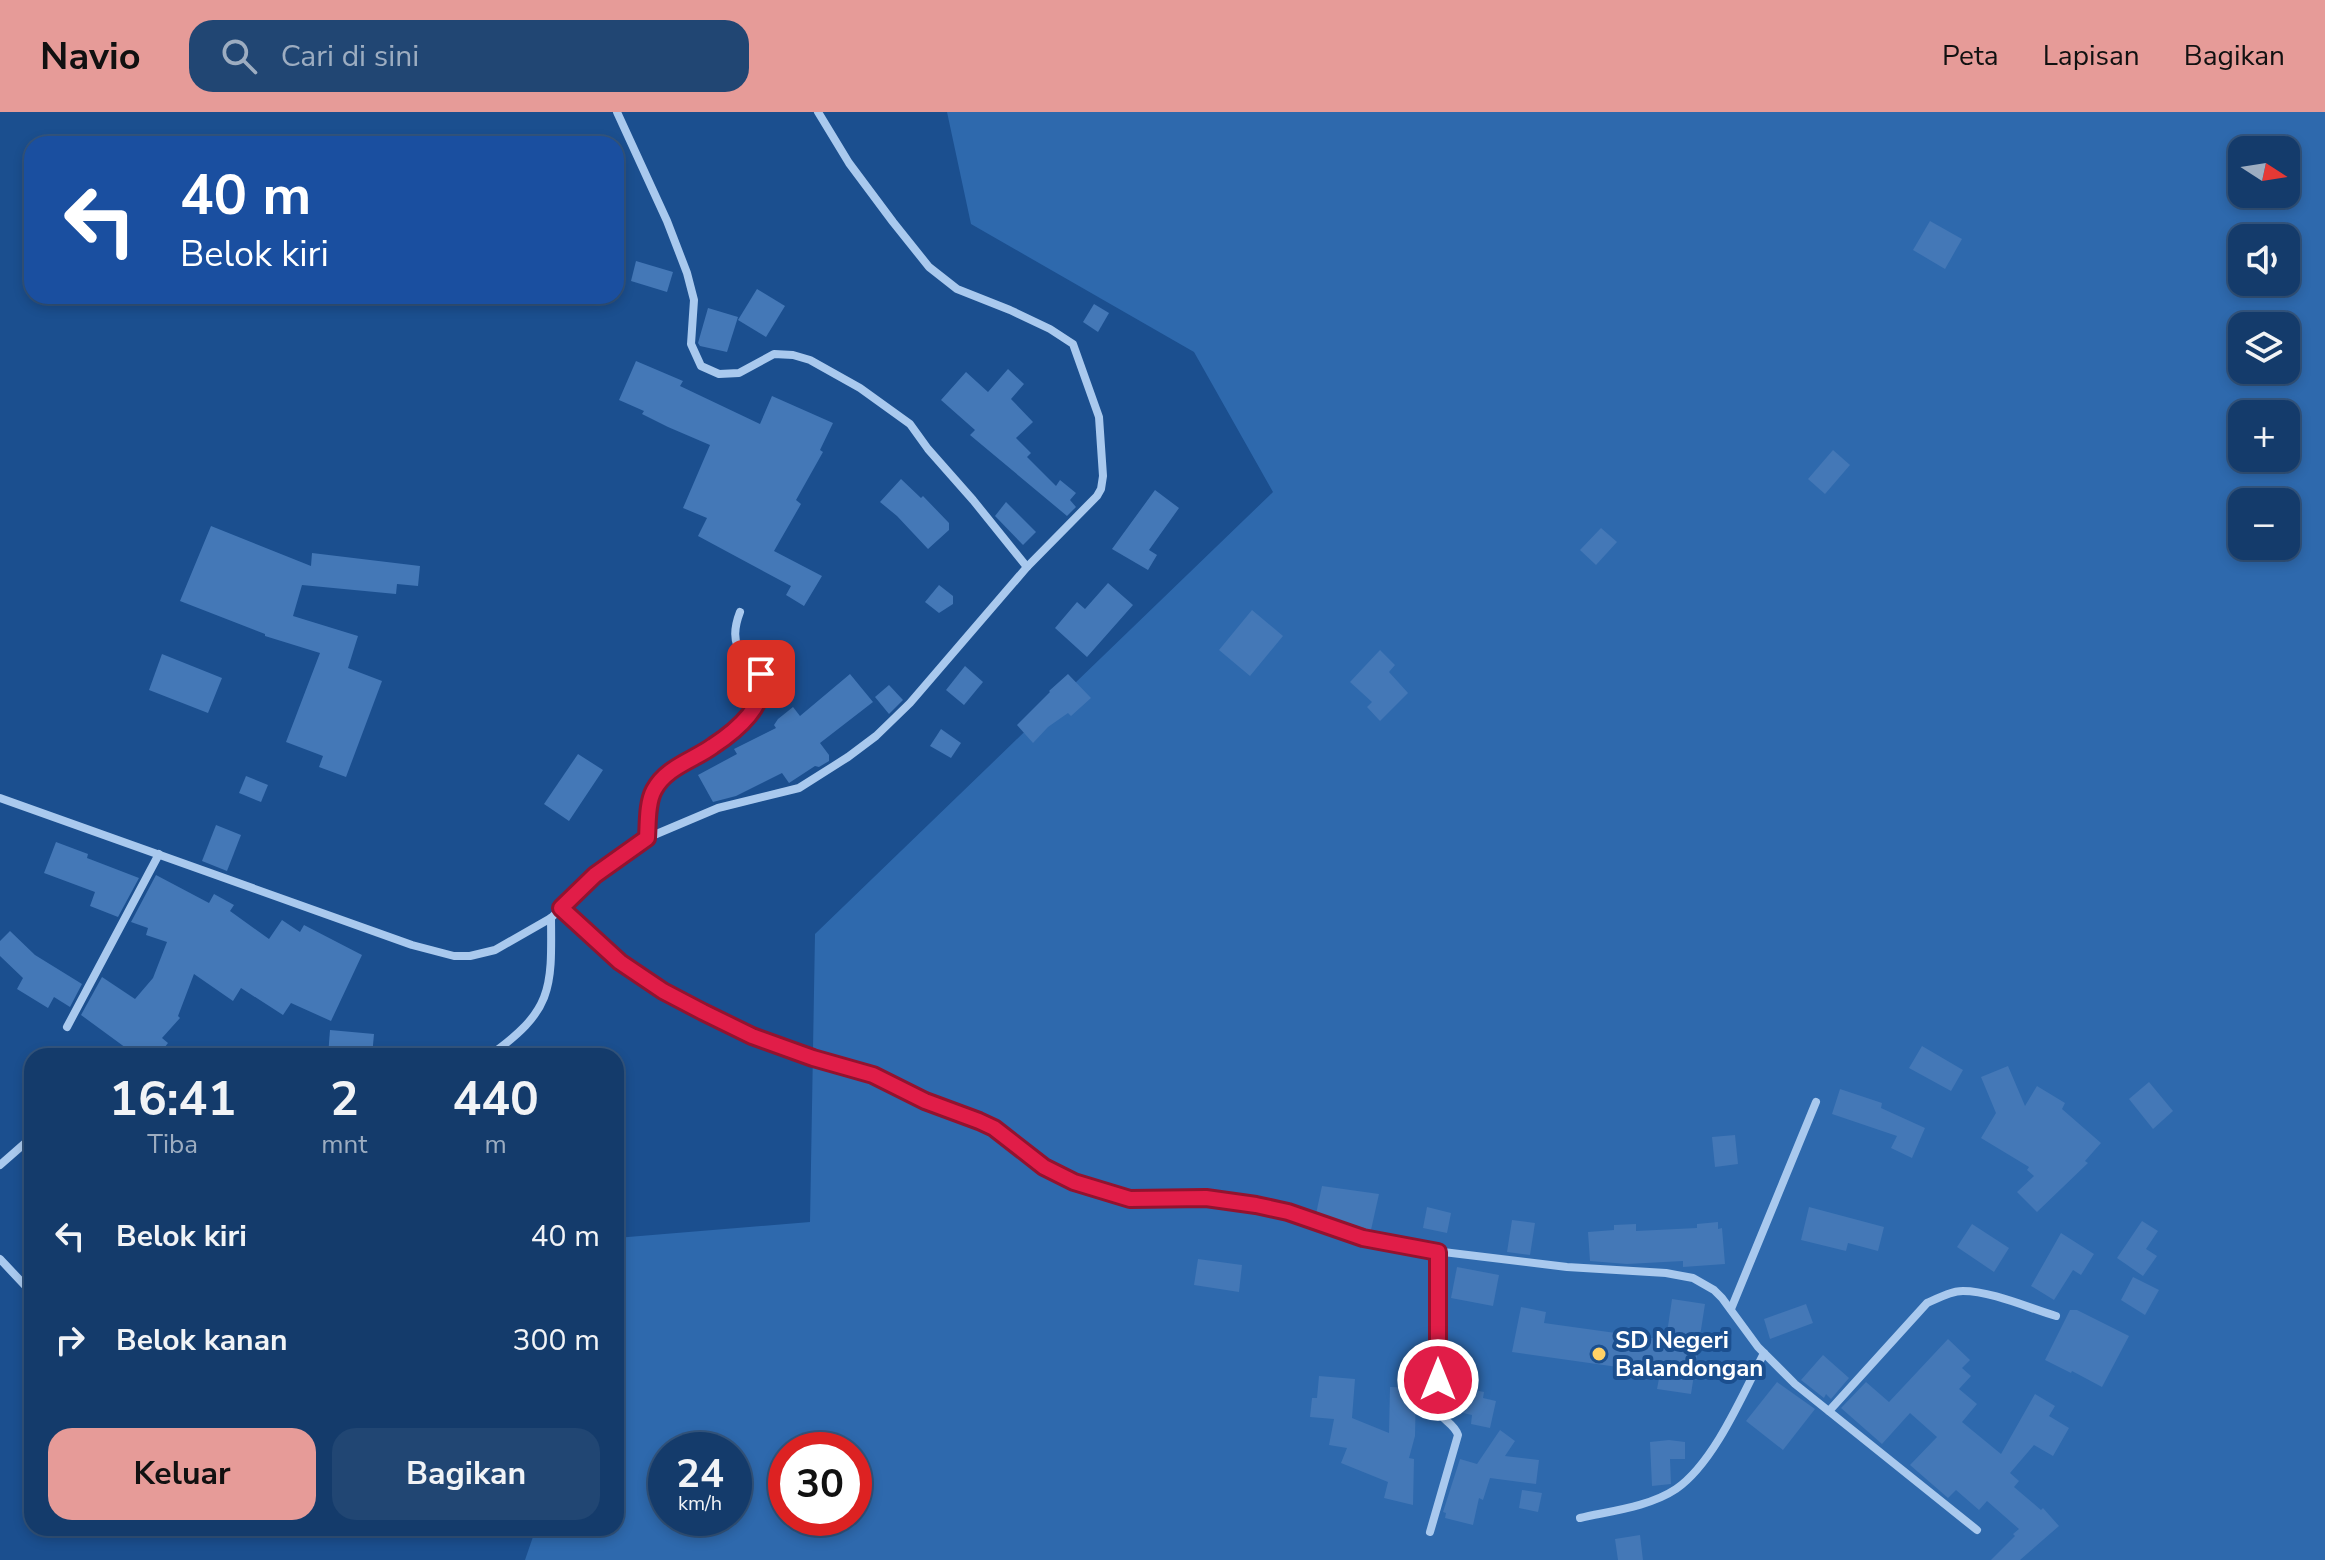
<!DOCTYPE html>
<html lang="id">
<meta charset="utf-8">
<style>
:root{--surface:#143b6b;--page:#214673;--text:#f1f3f6;--muted:#9dadc1;--line:#33557e;--accent:#e69b98}
body{margin:0;font-family:"Nunito Sans",sans-serif;background:var(--page);color:var(--text);height:100vh;display:flex;flex-direction:column;font-size:30px;white-space:nowrap}
*{box-sizing:border-box;margin:0}
p{font-size:26px;color:var(--muted)}
.icon{flex:none;width:44px;height:44px;fill:none;stroke:currentColor;stroke-width:2;stroke-linecap:round;stroke-linejoin:round}
.map{position:relative;flex:1;overflow:hidden}
.side{position:absolute;left:24px;top:936px;width:600px;height:488px;display:flex;flex-direction:column;background:var(--surface);border-radius:24px;box-shadow:0 4px 12px #0003,0 0 0 2px var(--line)}
.side>*{flex:none}
.top-card{position:absolute;left:24px;top:24px;width:600px;height:168px;border-radius:24px;box-shadow:0 4px 12px #0003,0 0 0 2px var(--line);background:#1a4fa0;color:#fff;overflow:hidden}
.needle{width:52px;rotate:102deg}
.fabs{position:absolute;left:2228px;top:24px;display:grid;gap:16px}
.fabs a{display:grid;place-items:center;width:72px;height:72px;border-radius:16px;background:var(--surface);box-shadow:0 4px 12px #0003,0 0 0 2px var(--line);font-size:40px}
.speed{position:absolute;left:648px;top:1320px;display:flex;gap:16px;font-size:40px;font-weight:700;text-align:center}
.speed>*{display:grid;place-content:center;width:104px;height:104px;border-radius:50%;background:var(--surface);box-shadow:0 4px 12px #0003,0 0 0 2px var(--line);line-height:1}
.speed small{font-size:20px;font-weight:400}
.speed .limit{border:12px solid #d22;background:#fff;color:#111}
.pin{position:absolute;display:grid;place-items:center;width:68px;height:68px;color:#fff;margin:-34px;border-radius:16px;box-shadow:0 4px 12px #0006}
.me{position:absolute;width:88px;margin:-44px;rotate:0deg;stroke-linejoin:round;filter:drop-shadow(0 0 6px #0008)}
.turn{display:flex;align-items:center;gap:28px;height:168px;padding:0 24px;font-size:36px}
.turn .icon{width:104px;height:104px;stroke-width:2.5}
.turn b{display:block;font-size:56px;line-height:68px}
.eta{display:flex;justify-content:space-evenly;align-items:center;height:136px;text-align:center}
.eta b{font-size:48px;font-weight:700;line-height:56px}
.button{display:flex;gap:16px;margin-top:auto;padding:16px 24px}
.button a{flex:1;height:92px;border-radius:24px;background:var(--accent);color:#111;font-size:32px;font-weight:700;line-height:92px;text-align:center}
.button a+a{background:var(--page);color:var(--text)}
ul{padding:0;list-style:none}
li{display:flex;align-items:center;gap:24px;height:104px;padding:0 24px}
li div{flex:1}
li b{display:block;font-size:30px}
li em{font-style:normal}
header{display:flex;align-items:center;gap:48px;box-sizing:border-box;height:112px;padding:0 40px;background:var(--accent);color:#111}
header strong{font-size:38px}
nav{display:flex;gap:44px;margin-inline-start:auto;font-size:28px}
.search{width:560px;height:72px;background:var(--page);display:flex;align-items:center;gap:20px;box-sizing:border-box;padding:0 28px;border-radius:24px;color:var(--muted);font-size:30px}
.map>svg:first-child{display:block}
.green{fill:#2e69ad;fill-rule:evenodd}
.building{fill:#4478b7}
.lines{fill:none;stroke-linecap:round;stroke-linejoin:round}
.minor{stroke:#a9c9ee;stroke-width:8}
.route-casing{stroke:#92132f;stroke-width:20}
.route{stroke:#e11d48;stroke-width:14}
.poi-dot{fill:#ffd166;stroke:#1b4f8f;stroke-width:3}
.labels{text-anchor:middle;stroke-width:8;stroke-linejoin:round;paint-order:stroke}
.poi-label{font-size:24px;font-weight:bold;fill:#fff;stroke:#1b4f8f;text-anchor:start}
</style>
<header>
<strong>Navio</strong>
<div class="search"><svg class="icon" aria-label="search" viewBox="0 0 24 24"><circle cx="10" cy="10" r="6"/><path d="M15 15l6 6"/></svg>Cari di sini</div>
<nav><a>Peta</a><a>Lapisan</a><a>Bagikan</a></nav>
</header>
<div class="map">
<svg width="2325" height="1448" viewBox="0 0 2325 1448">
<rect width="100%" height="100%" fill="#1b4f8f"/>
<path class="green" d="M 947,0 L 2325,0 L 2325,1448 L 525,1448 L 536,1416 L 616,1416 L 616,1126 L 810,1110 L 815,822 L 1273,380 L 1194,240 L 971,112 ZM 2242,38 L 2286,38 L 2286,82 L 2242,82 ZM 2242,126 L 2286,126 L 2286,170 L 2242,170 ZM 2242,214 L 2286,214 L 2286,258 L 2242,258 ZM 2242,302 L 2286,302 L 2286,346 L 2242,346 ZM 2242,390 L 2286,390 L 2286,434 L 2242,434 ZM 666,1338 L 734,1338 L 734,1406 L 666,1406 ZM 786,1338 L 854,1338 L 854,1406 L 786,1406 Z"/>
<g class="building">
<polygon points="1930,109 1962,127 1945,157 1913,138"/>
<polygon points="636,149 673,160 667,180 631,169"/>
<polygon points="757,177 785,194 766,225 738,208"/>
<polygon points="1094,192 1109,201 1098,220 1083,210"/>
<polygon points="708,196 738,205 727,240 700,234 698,231"/>
<polygon points="636,249 683,269 680,274 760,312 772,284 833,311 820,338 823,340 796,388 801,392 774,439 822,464 804,494 786,483 791,474 698,424 707,406 683,396 710,333 668,315 642,302 644,299 619,288"/>
<polygon points="1008,257 1024,272 1011,287 1033,310 1016,326 1031,341 1027,345 1056,374 1060,368 1076,381 1070,388 1076,395 1067,404 970,323 975,318 941,288 966,260 988,280"/>
<polygon points="1833,338 1850,353 1825,382 1808,367"/>
<polygon points="901,367 921,386 923,384 949,411 949,418 928,437 897,404 880,390"/>
<polygon points="1155,378 1179,396 1149,438 1157,443 1148,458 1112,437"/>
<polygon points="1006,390 1036,420 1023,433 995,404"/>
<polygon points="211,414 311,454 312,441 420,454 418,474 397,472 396,482 302,473 293,504 358,524 348,556 382,569 346,665 319,655 323,644 286,630 320,541 265,524 265,522 180,489"/>
<polygon points="1601,416 1617,430 1596,453 1580,438"/>
<polygon points="1108,471 1133,493 1087,545 1055,516 1077,490 1085,497"/>
<polygon points="939,473 953,484 953,492 939,501 925,490"/>
<polygon points="1252,498 1283,524 1250,564 1219,538"/>
<polygon points="1380,538 1395,553 1389,560 1408,581 1380,609 1367,595 1372,590 1350,570"/>
<polygon points="162,542 222,566 208,601 149,578"/>
<polygon points="965,554 983,570 964,593 946,578"/>
<polygon points="850,562 873,590 820,631 829,643 829,649 819,655 815,654 789,671 782,661 736,684 713,690 698,663 737,642 734,637 776,616 774,613 778,607 793,595 800,604"/>
<polygon points="1068,562 1091,586 1071,604 1068,601 1048,615 1033,631 1017,613 1050,580 1049,579"/>
<polygon points="889,573 903,588 889,602 875,585"/>
<polygon points="941,617 961,631 951,646 930,634"/>
<polygon points="578,642 603,658 569,709 544,692"/>
<polygon points="246,664 268,673 261,690 239,681"/>
<polygon points="216,713 241,723 227,759 202,749"/>
<polygon points="56,730 88,742 87,746 139,766 118,805 90,794 95,780 44,761"/>
<polygon points="156,763 209,791 214,782 234,793 230,799 269,827 282,808 300,820 304,813 362,843 331,909 291,891 283,903 241,876 233,889 194,862 178,904 180,906 162,926 168,931 158,944 137,944 81,903 102,865 135,887 153,866 167,830 146,823 148,816 131,810"/>
<polygon points="10,819 35,843 82,872 70,895 54,885 48,896 17,877 23,866 0,844 0,829"/>
<polygon points="330,918 374,922 372,944 328,944"/>
<polygon points="1922,934 1963,958 1951,979 1909,956"/>
<polygon points="2008,954 2025,994 2037,974 2065,991 2062,997 2101,1031 2085,1049 2088,1051 2037,1100 2017,1080 2034,1064 2027,1058 2029,1055 1981,1026 1996,1001 1981,965"/>
<polygon points="2149,970 2173,999 2153,1017 2129,987"/>
<polygon points="1840,977 1882,991 1881,996 1925,1016 1912,1046 1891,1036 1897,1024 1832,1002"/>
<polygon points="1735,1023 1738,1052 1715,1055 1712,1025"/>
<polygon points="1322,1074 1379,1082 1371,1118 1316,1102"/>
<polygon points="1427,1095 1451,1101 1447,1121 1423,1116"/>
<polygon points="1809,1095 1884,1115 1878,1139 1848,1131 1846,1139 1801,1128"/>
<polygon points="1512,1108 1535,1111 1530,1143 1507,1140"/>
<polygon points="2142,1109 2158,1119 2146,1137 2157,1144 2143,1164 2117,1146"/>
<polygon points="1718,1110 1718,1117 1722,1116 1725,1152 1683,1155 1683,1149 1627,1152 1590,1149 1588,1120 1614,1118 1614,1113 1636,1112 1636,1119 1697,1116 1697,1112"/>
<polygon points="1972,1112 2009,1136 1994,1160 1957,1135"/>
<polygon points="2061,1121 2094,1142 2081,1163 2073,1158 2054,1188 2031,1174"/>
<polygon points="1198,1147 1242,1153 1239,1180 1194,1173"/>
<polygon points="1457,1155 1499,1163 1493,1194 1451,1186"/>
<polygon points="2133,1165 2159,1178 2145,1203 2121,1188"/>
<polygon points="1672,1187 1705,1192 1691,1282 1657,1277 1660,1261 1512,1240 1521,1195 1546,1200 1544,1211 1666,1228"/>
<polygon points="1806,1192 1813,1211 1770,1227 1764,1207"/>
<polygon points="2070,1198 2077,1198 2129,1224 2102,1275 2072,1259 2071,1261 2045,1248"/>
<polygon points="1948,1227 1970,1248 1962,1256 1971,1264 1959,1277 1977,1292 1962,1310 2001,1342 2035,1282 2055,1294 2049,1304 2069,1316 2053,1344 2034,1333 2010,1361 2019,1369 2014,1375 2041,1398 2043,1396 2059,1414 2020,1448 1991,1448 2015,1424 2013,1422 2019,1417 1987,1389 1979,1398 1956,1378 1948,1386 1910,1353 1937,1325 1910,1301 1882,1332 1841,1296 1866,1270 1889,1290"/>
<polygon points="1823,1243 1849,1266 1831,1287 1826,1282 1824,1286 1801,1268"/>
<polygon points="1319,1264 1355,1267 1352,1306 1389,1321 1390,1275 1416,1276 1415,1324 1409,1346 1414,1347 1413,1393 1384,1386 1388,1370 1341,1351 1347,1336 1329,1333 1334,1307 1310,1305 1312,1286 1317,1286"/>
<polygon points="1777,1270 1815,1297 1783,1338 1746,1309"/>
<polygon points="1454,1274 1484,1280 1483,1286 1496,1289 1490,1316 1471,1312 1472,1303 1450,1298"/>
<polygon points="1500,1318 1515,1329 1505,1344 1539,1348 1536,1372 1490,1366 1483,1388 1479,1386 1473,1413 1445,1406 1446,1401 1443,1400 1460,1347 1477,1352"/>
<polygon points="1669,1328 1685,1330 1685,1347 1670,1347 1671,1372 1652,1374 1650,1330"/>
<polygon points="1522,1378 1542,1381 1538,1400 1519,1396"/>
<polygon points="1640,1423 1643,1448 1618,1448 1615,1427"/>
</g>
<g class="lines">
<g class="minor">
<polyline points="617,0 667,109 687,161 694,188 691,232 701,254 719,262 739,261 774,242 793,243 810,248 860,276 910,312 928,337 973,388 1027,455"/>
<polyline points="0,686 412,833 454,844 470,844 495,838 551,806 595,763 647,726 718,696 799,676 848,645 876,624 910,591 1027,455 1097,384 1101,377 1103,364 1099,305 1073,232 1050,217 1010,198 957,177 929,155 893,110 849,51 818,0"/>
<path d="M 647,726 C 648,711 647,692 654,678 C 666,655 694,648 713,634 C 736,618 769,592 761,562 C 739,541 728,531 740,500"/>
<polyline points="561,796 620,850 663,879 703,900 768,930 873,963 925,989 994,1016 1044,1055 1074,1070 1130,1087 1169,1089 1206,1086 1256,1093 1288,1100 1363,1126 1402,1135 1567,1155 1666,1161 1693,1166 1714,1178 1722,1186 1758,1235 1795,1272 1977,1418"/>
<polyline points="67,915 159,742"/>
<path d="M 489,944 C 552,899 552,879 551,806"/>
<polyline points="0,1053 32,1025"/>
<polyline points="0,1147 32,1181"/>
<polyline points="1731,1197 1816,990"/>
<path d="M 1829,1299 L 1927,1191 C 1938,1186 1951,1179 1963,1179 C 1991,1179 2029,1196 2056,1204"/>
<path d="M 1580,1406 C 1610,1399 1649,1395 1676,1377 C 1714,1351 1743,1282 1764,1241"/>
<path d="M 1430,1420 L 1458,1323 C 1454,1310 1439,1308 1437,1294 L 1438,1140"/>
</g>
</g>
<g class="lines">
<defs>
<path id="route" d="M 761,562 C 769,592 736,619 713,634 C 694,648 666,655 654,678 C 647,691 648,711 647,726 L 595,763 L 561,796 L 620,850 L 663,879 L 703,900 L 752,924 L 813,946 L 873,963 L 925,989 L 979,1009 L 994,1016 L 1044,1055 L 1074,1070 L 1130,1087 L 1206,1086 L 1256,1093 L 1288,1100 L 1363,1126 L 1438,1140 L 1438,1268"/>
</defs>
<use href="#route" class="route-casing"/>
<use href="#route" class="route"/>
</g>
<circle class="poi-dot" cx="1599" cy="1242" r="8"/>
<g class="labels">
<g class="poi-label">
<text x="1615" y="1236">SD Negeri<tspan x="1615" dy="28">Balandongan</tspan></text>
</g>
</g>
</svg>
<div class="fabs">
<a><svg class="needle" viewBox="-14 -14 28 28"><path d="M0-13l5 13h-10z" fill="#e53935"/><path d="M0 13l5-13h-10z" fill="#9dadc1"/></svg></a>
<a><svg class="icon" aria-label="sound" viewBox="0 0 24 24"><path d="M4 9h4l5-4v14l-5-4H4zM17 9q2 3 0 6"/></svg></a>
<a><svg class="icon" aria-label="layers" viewBox="0 0 24 24"><path d="M12 4l9 5-9 5-9-5zM3 14l9 5 9-5"/></svg></a>
<a>+</a>
<a>−</a>
</div>
<div class="speed"><div>24<small>km/h</small></div><div class="limit">30</div></div>
<div class="pin" style="left:761px;top:562px;background:#d93025"><svg class="icon" aria-label="arrive" viewBox="0 0 24 24"><path d="M6 21V4h12l-3 4 3 4H6"/></svg></div>
<svg class="me" style="left:1438px;top:1268px" viewBox="-20 -20 40 40"><circle r="17" fill="#e11d48" stroke="#fff" stroke-width="3"/><path d="M0-11L8 9 0 5-8 9z" fill="#fff"/></svg>
<div class="top-card">
<div class="turn"><svg class="icon" aria-label="left" viewBox="0 0 24 24"><path d="M17 20v-9H6M10 6l-5 5 5 5"/></svg><div><b>40 m</b>Belok kiri</div></div>
</div>
<section class="side">
<div class="eta">
<div><b>16:41</b><p>Tiba</p></div>
<div><b>2</b><p>mnt</p></div>
<div><b>440</b><p>m</p></div>
</div>
<ul>
<li><svg class="icon" aria-label="left" viewBox="0 0 24 24"><path d="M17 20v-9H6M10 6l-5 5 5 5"/></svg><div><b>Belok kiri</b></div><em>40 m</em></li>
<li><svg class="icon" aria-label="right" viewBox="0 0 24 24"><path d="M7 20v-9h11M14 6l5 5-5 5"/></svg><div><b>Belok kanan</b></div><em>300 m</em></li>
</ul>
<div class="button"><a>Keluar</a><a>Bagikan</a></div>
</section>
</div>
